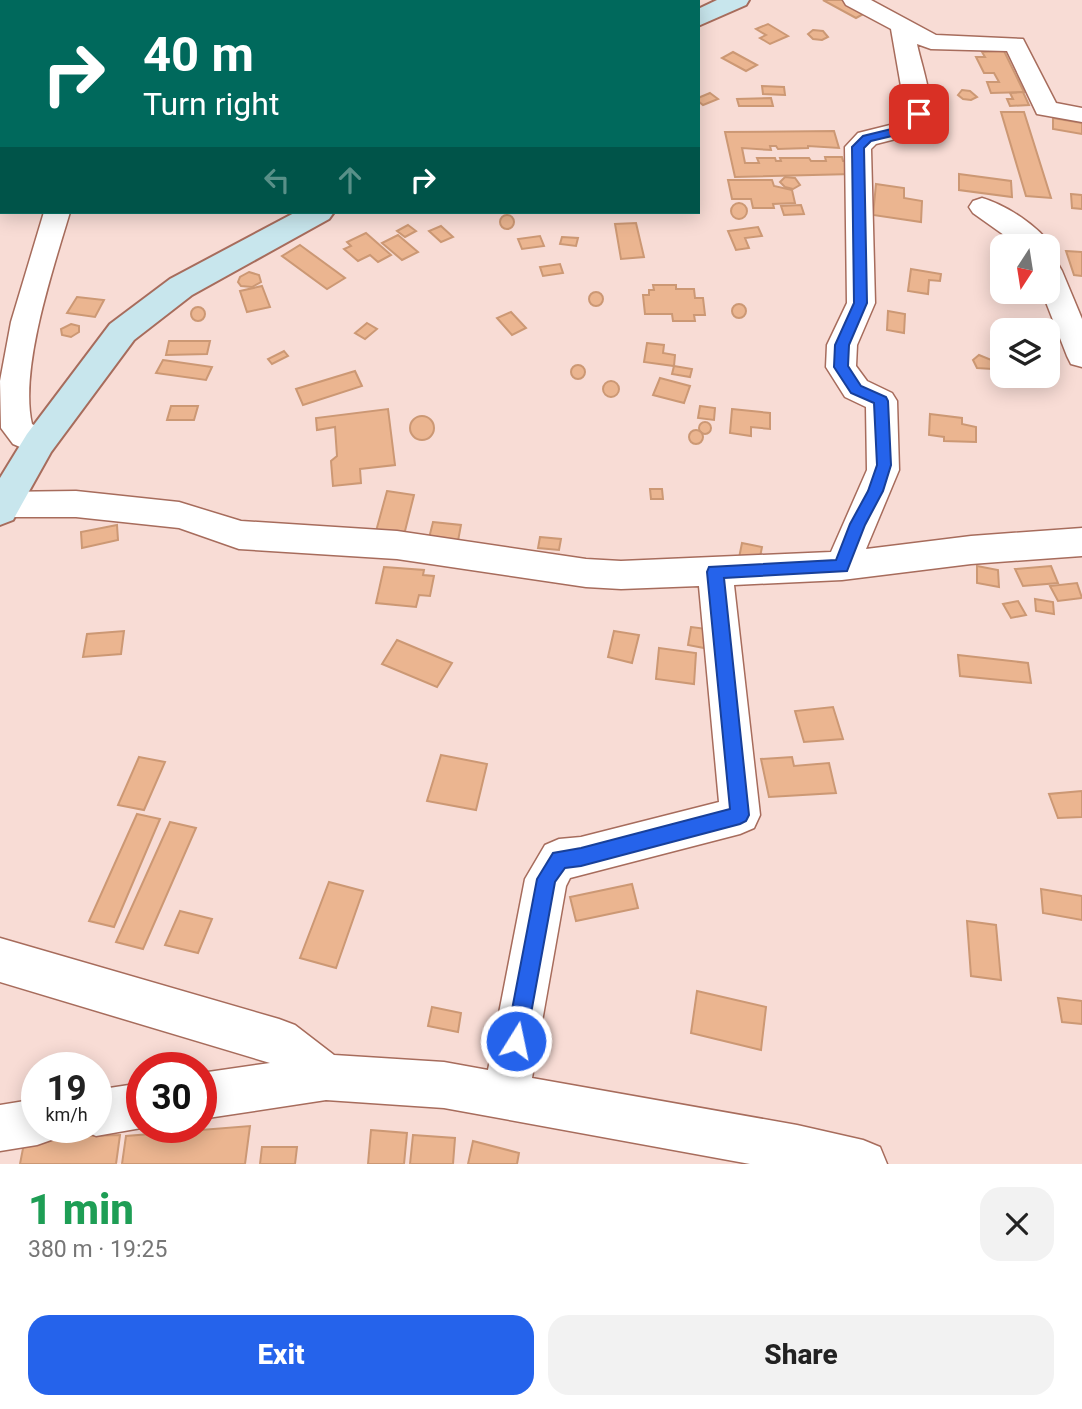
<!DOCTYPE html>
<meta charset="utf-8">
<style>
:root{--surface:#fff;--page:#f2f2f2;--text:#222;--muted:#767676;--accent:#2563eb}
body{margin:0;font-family:Roboto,sans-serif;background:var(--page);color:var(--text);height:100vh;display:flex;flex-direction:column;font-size:26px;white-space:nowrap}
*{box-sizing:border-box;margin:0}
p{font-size:23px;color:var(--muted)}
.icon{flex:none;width:38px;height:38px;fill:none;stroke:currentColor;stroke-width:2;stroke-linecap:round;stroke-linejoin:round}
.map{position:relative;height:1164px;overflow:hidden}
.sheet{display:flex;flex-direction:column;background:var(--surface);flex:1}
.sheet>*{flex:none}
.banner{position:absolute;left:0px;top:0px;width:700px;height:214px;box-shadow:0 4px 18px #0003;background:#00695c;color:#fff;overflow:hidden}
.needle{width:46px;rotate:192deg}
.controls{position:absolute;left:990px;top:234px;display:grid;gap:14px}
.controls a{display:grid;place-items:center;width:70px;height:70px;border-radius:14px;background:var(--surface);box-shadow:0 4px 18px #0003;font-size:35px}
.speed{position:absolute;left:21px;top:1052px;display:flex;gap:14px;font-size:35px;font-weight:700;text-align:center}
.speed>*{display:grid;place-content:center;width:91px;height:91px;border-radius:50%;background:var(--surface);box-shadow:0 4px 18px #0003;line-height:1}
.speed small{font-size:18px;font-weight:400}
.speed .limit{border:10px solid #d22;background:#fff;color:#111}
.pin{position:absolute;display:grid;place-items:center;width:60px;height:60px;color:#fff;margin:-30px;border-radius:14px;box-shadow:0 4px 10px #0006}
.me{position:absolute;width:77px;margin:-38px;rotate:10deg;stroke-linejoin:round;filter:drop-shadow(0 0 5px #0008)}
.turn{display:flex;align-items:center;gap:24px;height:147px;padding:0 28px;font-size:32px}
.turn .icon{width:91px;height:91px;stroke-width:2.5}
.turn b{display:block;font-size:49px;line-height:60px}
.lanes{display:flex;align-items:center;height:66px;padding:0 28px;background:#0003;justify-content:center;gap:35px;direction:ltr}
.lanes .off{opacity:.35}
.round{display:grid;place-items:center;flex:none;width:74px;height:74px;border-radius:21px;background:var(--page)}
.head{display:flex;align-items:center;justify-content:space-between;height:119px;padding:0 28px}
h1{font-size:42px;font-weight:800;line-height:52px;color:#1e9e55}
.action{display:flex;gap:14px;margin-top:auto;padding:14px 28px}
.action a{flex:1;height:80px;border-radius:21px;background:var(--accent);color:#fff;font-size:28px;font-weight:800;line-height:80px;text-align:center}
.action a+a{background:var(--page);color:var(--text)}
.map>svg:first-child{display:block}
.building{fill:#ebb590;stroke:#cc9874;stroke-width:2}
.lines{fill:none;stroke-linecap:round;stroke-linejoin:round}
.street-casing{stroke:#a76c5c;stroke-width:3}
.secondary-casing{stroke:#a76c5c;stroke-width:4}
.street{fill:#fff;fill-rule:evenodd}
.secondary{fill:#c8e6ed;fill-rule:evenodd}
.route{fill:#2563eb;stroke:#184099;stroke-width:2}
</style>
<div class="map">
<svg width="1082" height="1164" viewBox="0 0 1082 1164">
<rect width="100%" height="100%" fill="#f8dcd5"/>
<g class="building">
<polygon points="823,0 844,0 867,12 856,18"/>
<polygon points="768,24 788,36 770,44 760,38 766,35 756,29"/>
<polygon points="813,30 823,31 828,37 822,40 813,39 808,34"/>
<polygon points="1004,51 1024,92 991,93 987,82 999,82 994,73 984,73 976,57 985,57 982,52"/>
<polygon points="733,52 757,65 746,71 722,58"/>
<polygon points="762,86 784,87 785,95 763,94"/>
<polygon points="962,90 970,91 977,97 971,100 963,99 958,95"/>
<polygon points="1023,92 1029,105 1010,106 1007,99 1013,99 1010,93"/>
<polygon points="710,93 718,99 703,105 698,101 698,98"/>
<polygon points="771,98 773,106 739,106 737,99"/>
<polygon points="1001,112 1024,112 1051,198 1026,196"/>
<polygon points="1053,118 1082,123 1082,134 1053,129"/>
<polygon points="834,131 839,148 808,146 808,148 778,149 776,146 770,146 771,150 742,148 745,163 759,163 757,158 775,158 776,161 781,161 780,158 809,158 811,161 826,161 825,157 842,157 843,161 847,161 852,174 735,177 725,132"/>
<polygon points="959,174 1011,181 1012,197 959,190"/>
<polygon points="785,177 795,178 800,185 793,189 785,187 780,182"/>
<polygon points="728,180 772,180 774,186 792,190 795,203 773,204 774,208 753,208 751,199 732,199"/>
<polygon points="876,184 904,188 904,198 922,201 921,222 873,215"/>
<polygon points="1071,194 1082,195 1082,209 1072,208"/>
<circle cx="739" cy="211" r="8"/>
<polygon points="801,205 804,214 784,215 781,206"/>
<circle cx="507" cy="222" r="7"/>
<polygon points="636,223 644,257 621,259 615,224"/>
<polygon points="408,225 416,231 405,237 397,231"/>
<polygon points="441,226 453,237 441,242 429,231"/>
<polygon points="758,227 762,236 745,238 749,248 736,250 728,231"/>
<polygon points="366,233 391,255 378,262 370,255 358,261 344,249 351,246 347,242"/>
<polygon points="398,235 418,252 402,260 382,243"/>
<polygon points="540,236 544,246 522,249 518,239"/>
<polygon points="562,237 578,238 576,246 560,244"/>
<polygon points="300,245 345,278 327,289 282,256"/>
<polygon points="1066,251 1082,252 1082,276 1074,275"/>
<polygon points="560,264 563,273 543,276 540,267"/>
<polygon points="911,269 941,274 940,281 929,280 928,294 908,291"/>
<polygon points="249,272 259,275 261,282 252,287 241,286 238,282 240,277"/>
<polygon points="653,285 676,285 676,289 694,289 695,298 703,298 705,315 694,315 695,321 673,321 672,314 645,314 643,295 649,295 649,290 654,290"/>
<polygon points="262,286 270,307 247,312 240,291"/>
<circle cx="596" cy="299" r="7"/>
<polygon points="77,297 104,300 95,317 67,313"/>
<circle cx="739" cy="311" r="7"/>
<circle cx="198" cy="314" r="7"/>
<polygon points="888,311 905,314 904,333 887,330"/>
<polygon points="511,312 526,328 512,335 497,318"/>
<polygon points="367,323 377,329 365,339 355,333"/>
<polygon points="71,324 79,326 79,332 71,337 62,335 61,329"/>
<polygon points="169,341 210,341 207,354 166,355"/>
<polygon points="647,343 664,345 663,353 675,355 674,366 644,362"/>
<polygon points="284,351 288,356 272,364 268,359"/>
<polygon points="979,355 994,361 992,369 977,368 973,360"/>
<polygon points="163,360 212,367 206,380 156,373"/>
<circle cx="578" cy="372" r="7"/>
<polygon points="674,366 692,369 690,377 672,374"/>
<polygon points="355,371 362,386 303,405 296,389"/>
<polygon points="660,378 690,386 684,403 653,395"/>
<circle cx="611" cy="389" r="8"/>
<polygon points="171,406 198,406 194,420 167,420"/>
<polygon points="700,406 715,408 714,420 698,418"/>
<polygon points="388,409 395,465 360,469 361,483 333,486 331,461 337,456 335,427 317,430 316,418"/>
<polygon points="732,409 770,413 770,429 751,427 751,436 730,433"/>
<polygon points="930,414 962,418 962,424 976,427 976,442 944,441 944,437 929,435"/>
<circle cx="422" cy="428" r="12"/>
<circle cx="705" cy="428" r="6"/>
<circle cx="696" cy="437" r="7"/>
<polygon points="650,489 662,489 663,499 651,499"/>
<polygon points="387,491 414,495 403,539 375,535"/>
<polygon points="433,522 461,525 458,541 429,538"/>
<polygon points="117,525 118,540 82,548 81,532"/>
<polygon points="540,537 561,539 559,550 538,548"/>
<polygon points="742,543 762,547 759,562 739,558"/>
<polygon points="977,566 998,570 999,587 977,583"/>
<polygon points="1051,566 1058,583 1023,586 1015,569"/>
<polygon points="384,567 424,570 423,575 434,576 430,596 419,595 416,607 376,603"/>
<polygon points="1077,583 1082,598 1058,601 1050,586"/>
<polygon points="1035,599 1053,602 1054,614 1036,611"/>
<polygon points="1018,601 1026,615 1011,618 1003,604"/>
<polygon points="691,627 707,629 704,648 688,645"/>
<polygon points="124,631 121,654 83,657 87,634"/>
<polygon points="614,631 639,635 632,663 608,657"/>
<polygon points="397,640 452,663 437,687 382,664"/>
<polygon points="659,648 696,653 694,684 656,679"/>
<polygon points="958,655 1028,663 1031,683 960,676"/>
<polygon points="833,707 843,739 804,742 795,711"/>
<polygon points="441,755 487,764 476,810 427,801"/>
<polygon points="139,757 165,762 144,810 118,805"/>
<polygon points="792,757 794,766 829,763 836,793 769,797 761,759"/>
<polygon points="1082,791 1082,817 1058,818 1049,794"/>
<polygon points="137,814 160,819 114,927 89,921"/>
<polygon points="170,822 196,828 143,949 116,942"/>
<polygon points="329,882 363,891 336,968 300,958"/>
<polygon points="632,884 638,908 576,921 570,897"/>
<polygon points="1041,889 1082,896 1082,920 1043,913"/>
<polygon points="180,911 212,919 198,953 165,945"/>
<polygon points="967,921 996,925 1001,980 971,976"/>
<polygon points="697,991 766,1007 761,1050 691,1033"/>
<polygon points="1058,998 1082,1001 1082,1024 1062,1022"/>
<polygon points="432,1007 461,1013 458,1032 428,1026"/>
<polygon points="250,1126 245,1164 122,1164 126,1136"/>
<polygon points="371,1130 407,1133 404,1164 368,1164"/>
<polygon points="120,1135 116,1164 20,1164 25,1138"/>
<polygon points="413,1135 455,1138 453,1164 410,1164"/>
<polygon points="473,1141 519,1153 517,1164 468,1164"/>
<polygon points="262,1147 297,1147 295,1164 260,1164"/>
</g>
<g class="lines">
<defs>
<g id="street">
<polygon points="105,0 127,0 104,2"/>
<path d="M 843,0 L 871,0 L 936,35 L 1023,39 L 1056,103 L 1082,108 L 1082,122 L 1037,114 L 1007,51 L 931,49 L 917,44 C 921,64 939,114 927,131 L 876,144 L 871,149 L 875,303 L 857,345 L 856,366 L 867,381 L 892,393 L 897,401 L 899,470 L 866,549 L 971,536 L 1082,528 L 1082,556 L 971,564 L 842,580 L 734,585 L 760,815 L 754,828 L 740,834 L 570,878 L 566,886 L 532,1078 L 797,1125 L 863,1140 L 880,1147 L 887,1164 L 750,1164 L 444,1108 L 326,1100 L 201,1119 L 201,1073 L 270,1063 L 0,982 L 0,938 L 279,1019 L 295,1025 L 334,1055 L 444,1062 L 488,1070 L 525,879 L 545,845 L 559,839 L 581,837 L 719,802 L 699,586 L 621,589 L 586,587 L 397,559 L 239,549 L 179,528 L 76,517 L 4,517 L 0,516 L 0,492 L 76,491 L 179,502 L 241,521 L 397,531 L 586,559 L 621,561 L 831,552 L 867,470 L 866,407 L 845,397 L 826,367 L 827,345 L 847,303 L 845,147 L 858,133 L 906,121 L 906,115 L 891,29 L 846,5 Z"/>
<path d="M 982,198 C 1006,205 1039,226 1052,247 L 1048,253 L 1048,247 L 1021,247 L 973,213 L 969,207 L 973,201 Z"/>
<path d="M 44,212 L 70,212 C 54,266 19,369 32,424 L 50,434 L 55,443 L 50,452 L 39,455 L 13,444 L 1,428 L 0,381 L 11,322 Z"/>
<polygon points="1048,262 1058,264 1062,271 1082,319 1082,367 1071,364 1067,356 1042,292 1048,292"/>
<polygon points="142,1083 142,1127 147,1127 96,1136 80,1129 79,1127 96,1127 96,1090"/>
<polygon points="37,1099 37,1127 58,1127 54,1139 37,1145 0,1151 0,1105"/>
</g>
<g id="secondary">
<polygon points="717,0 749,0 746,5 698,26 698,9"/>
<polygon points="296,212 334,212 329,219 192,295 134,340 51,452 13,520 0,525 0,478 27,434 110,324 170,279"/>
</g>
</defs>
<use href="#street" class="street-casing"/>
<use href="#secondary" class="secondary-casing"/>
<use href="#street" class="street"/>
<use href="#secondary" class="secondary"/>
</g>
<polygon class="route" points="915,112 925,114 922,129 871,141 864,148 867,303 849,345 848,366 861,386 886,397 888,401 891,465 883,491 865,525 847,571 724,578 749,815 746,821 740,824 581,866 565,868 555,882 526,1041 523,1048 516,1051 509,1048 506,1041 537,879 553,853 581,848 730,809 707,572 709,567 836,560 850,524 868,491 877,465 874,403 851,393 834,367 835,345 854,303 852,147 863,136 912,124"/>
</svg>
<div class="controls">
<a><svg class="needle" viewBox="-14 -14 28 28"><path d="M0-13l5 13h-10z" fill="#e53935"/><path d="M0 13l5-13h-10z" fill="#767676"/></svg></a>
<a><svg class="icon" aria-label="layers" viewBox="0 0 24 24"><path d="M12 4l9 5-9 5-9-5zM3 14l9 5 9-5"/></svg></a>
</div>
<div class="speed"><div>19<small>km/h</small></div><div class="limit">30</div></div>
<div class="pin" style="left:919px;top:114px;background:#d93025"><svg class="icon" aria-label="arrive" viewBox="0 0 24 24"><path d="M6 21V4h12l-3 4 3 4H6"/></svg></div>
<svg class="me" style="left:516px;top:1041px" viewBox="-20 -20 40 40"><circle r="17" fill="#2563eb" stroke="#fff" stroke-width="3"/><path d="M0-11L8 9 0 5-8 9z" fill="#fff"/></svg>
<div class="banner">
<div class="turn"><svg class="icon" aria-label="right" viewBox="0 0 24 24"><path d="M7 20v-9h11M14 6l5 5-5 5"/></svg><div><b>40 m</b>Turn right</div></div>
<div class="lanes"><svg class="icon off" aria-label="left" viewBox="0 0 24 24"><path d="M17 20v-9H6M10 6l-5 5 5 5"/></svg><svg class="icon off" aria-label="ahead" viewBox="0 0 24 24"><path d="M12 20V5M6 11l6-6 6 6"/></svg><svg class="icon" aria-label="right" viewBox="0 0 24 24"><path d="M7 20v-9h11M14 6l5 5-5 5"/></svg></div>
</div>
</div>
<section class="sheet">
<div class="head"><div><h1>1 min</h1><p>380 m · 19:25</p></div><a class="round"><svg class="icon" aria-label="close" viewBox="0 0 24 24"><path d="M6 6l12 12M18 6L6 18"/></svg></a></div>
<div class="action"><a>Exit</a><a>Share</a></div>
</section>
